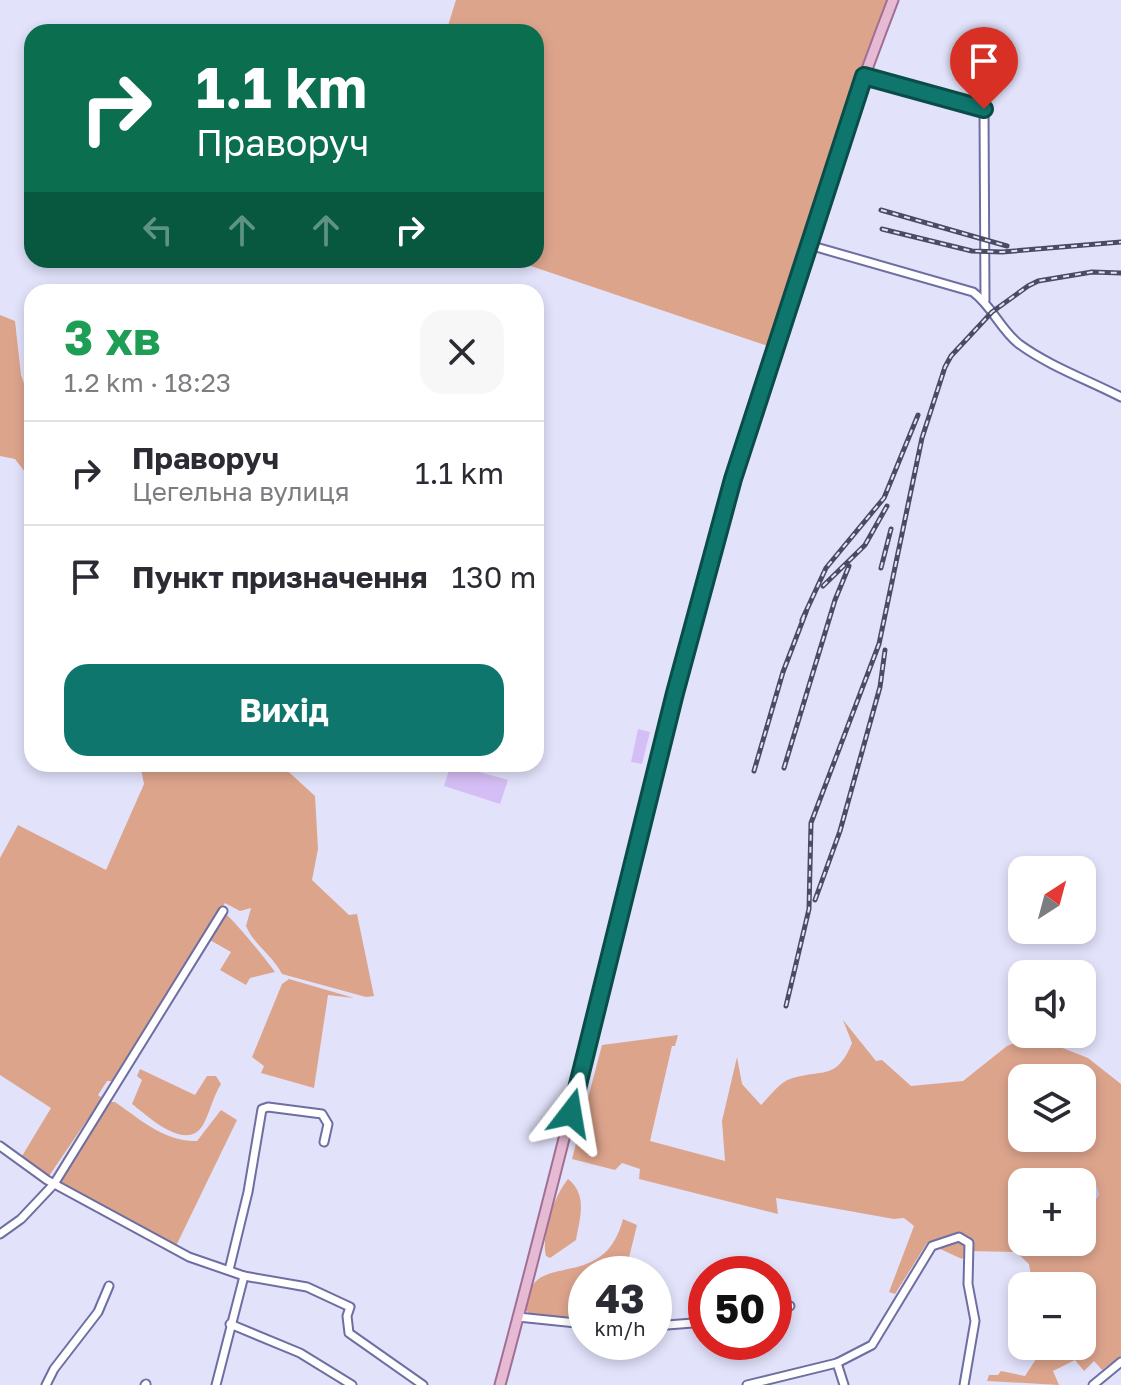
<!DOCTYPE html>
<html lang="uk">
<meta charset="utf-8">
<style>
:root{--surface:#fff;--page:#f7f7f7;--text:#2b2b33;--muted:#7c7c81;--line:#e1e1e2;--accent:#0f766e}
body{margin:0;font-family:"Golos Text",sans-serif;background:var(--page);color:var(--text);height:100vh;display:flex;flex-direction:column;font-size:30px;white-space:nowrap}
*{box-sizing:border-box;margin:0}
p{font-size:26px;color:var(--muted)}
.icon{flex:none;width:44px;height:44px;fill:none;stroke:currentColor;stroke-width:2;stroke-linecap:round;stroke-linejoin:round}
.map{position:relative;flex:1;overflow:hidden}
.panel{position:absolute;left:24px;top:284px;width:520px;height:488px;display:flex;flex-direction:column;background:var(--surface);border-radius:24px;box-shadow:0 4px 12px #0003}
.panel>*{flex:none}
.hud{position:absolute;left:24px;top:24px;width:520px;height:244px;border-radius:24px;box-shadow:0 4px 12px #0003;background:#0b6e4f;color:#fff;overflow:hidden}
.needle{width:52px;rotate:36deg}
.tools{position:absolute;left:1008px;top:856px;display:grid;gap:16px}
.tools a{display:grid;place-items:center;width:88px;height:88px;border-radius:16px;background:var(--surface);box-shadow:0 4px 12px #0003;font-size:40px}
.speed{position:absolute;left:568px;top:1256px;display:flex;gap:16px;font-size:40px;font-weight:700;text-align:center}
.speed>*{display:grid;place-content:center;width:104px;height:104px;border-radius:50%;background:var(--surface);box-shadow:0 4px 12px #0003;line-height:1}
.speed small{font-size:20px;font-weight:400}
.speed .limit{border:12px solid #d22;background:#fff;color:#111}
.pin{position:absolute;display:grid;place-items:center;width:68px;height:68px;color:#fff;margin:-82px -34px;border-radius:50% 50% 50% 0;rotate:-45deg;box-shadow:0 0 8px #0007}
.pin .icon{rotate:45deg}
.me{position:absolute;width:88px;margin:-44px;rotate:14deg;stroke-linejoin:round;filter:drop-shadow(0 0 6px #0008)}
.turn{display:flex;align-items:center;gap:28px;height:168px;padding:0 40px;font-size:36px}
.turn .icon{width:104px;height:104px;stroke-width:2.5}
.turn b{display:block;font-size:56px;line-height:68px}
.lanes{display:flex;align-items:center;height:76px;padding:0 40px;background:#0003;justify-content:center;gap:40px;direction:ltr}
.lanes .off{opacity:.35}
.round{display:grid;place-items:center;flex:none;width:84px;height:84px;border-radius:24px;background:var(--page)}
.overview{display:flex;align-items:center;justify-content:space-between;height:136px;padding:0 40px}
h1{font-size:48px;font-weight:700;line-height:60px;color:#1e9e55}
.action{display:flex;gap:16px;margin-top:auto;padding:16px 40px}
.action a{flex:1;height:92px;border-radius:24px;background:var(--accent);color:#fff;font-size:32px;font-weight:700;line-height:92px;text-align:center}
ul{padding:0;list-style:none}
li{display:flex;align-items:center;gap:24px;height:104px;padding:0 40px;border-top:2px solid var(--line)}
li div{flex:1}
li b{display:block;font-size:30px}
li em{font-style:normal}
.map>svg:first-child{display:block}
.green{fill:#dda48c;fill-rule:evenodd}
.water{fill:#c6c7f7}
.building{fill:#d5bef5}
.lines{fill:none;stroke-linecap:round;stroke-linejoin:round}
.minor-casing{stroke:#6e6ea2;stroke-width:11}
.major-casing{stroke:#a06f94;stroke-width:13}
.minor{stroke:#fff;stroke-width:7}
.major{stroke:#e7bad4;stroke-width:9}
.rail-casing{stroke:#4b4b63;stroke-width:5}
.rail{stroke:#e2e3fb;stroke-width:2;stroke-dasharray:6;stroke-linecap:butt}
.route-casing{stroke:#0a4d48;stroke-width:20}
.route{stroke:#0f766e;stroke-width:14}
</style>
<div class="map">
<svg width="1121" height="1385" viewBox="0 0 1121 1385">
<rect width="100%" height="100%" fill="#e2e3fb"/>
<g class="green">
<polygon points="456,0 892,0 774,348 513,260 536,260 536,32 446,32"/>
<polygon points="0,315 15,321 21,375 32,406 32,481 15,459 0,456"/>
<path d="M 140,764 L 280,764 L 315,796 L 318,849 L 312,880 L 349,915 L 357,914 L 374,996 L 366,997 L 282,974 C 272,955 254,945 246,926 L 251,908 L 240,911 L 225,903 L 114,1081 L 107,1081 L 98,1095 L 102,1098 L 49,1176 L 22,1156 L 51,1108 L 0,1075 L 0,858 L 18,825 L 106,870 L 144,784 Z"/>
<path d="M 225,914 C 231,916 269,963 275,972 L 250,978 L 246,985 L 220,970 L 231,952 L 208,939 Z"/>
<polygon points="289,979 354,998 328,995 314,1088 261,1073 264,1066 252,1057 282,984"/>
<path d="M 843,1020 L 876,1061 L 882,1060 L 911,1086 L 963,1081 L 1007,1046 L 1032,1036 L 1088,1058 L 1121,1084 L 1121,1356 L 1102,1370 L 1094,1361 L 1084,1371 L 1075,1360 L 1053,1371 L 1059,1385 L 987,1381 L 989,1375 L 998,1375 L 1001,1371 L 1025,1376 L 1036,1359 L 1034,1346 L 1082,1346 L 1082,1286 L 1022,1286 L 1022,1332 L 1013,1319 L 1020,1310 L 1016,1282 L 1031,1276 L 1029,1264 L 1016,1252 L 968,1251 L 962,1259 L 927,1243 L 895,1294 L 889,1292 L 914,1226 L 904,1218 L 894,1219 L 776,1198 L 778,1214 L 639,1179 L 640,1169 L 622,1163 L 615,1170 L 572,1159 L 602,1045 L 678,1035 L 675,1046 L 672,1046 L 650,1141 L 725,1161 L 722,1121 L 737,1057 L 742,1084 L 761,1105 C 769,1097 780,1082 790,1079 C 822,1068 836,1082 852,1043 ZM 1022,1078 L 1082,1078 L 1082,1138 L 1022,1138 ZM 1022,1182 L 1082,1182 L 1082,1242 L 1022,1242 Z"/>
<path d="M 140,1069 L 195,1095 L 207,1076 L 216,1076 L 221,1084 C 213,1097 210,1112 203,1125 C 186,1153 148,1116 132,1104 L 142,1080 L 137,1076 Z"/>
<path d="M 110,1102 L 115,1102 C 140,1119 164,1142 197,1141 L 221,1110 L 237,1120 L 175,1248 L 60,1183 Z"/>
<path d="M 568,1179 C 588,1195 580,1218 576,1240 L 550,1258 L 546,1256 C 541,1234 554,1196 568,1179 Z"/>
<path d="M 623,1219 L 637,1225 L 625,1274 L 586,1274 L 586,1319 L 533,1316 L 525,1310 C 527,1303 528,1292 532,1286 C 550,1258 606,1285 623,1219 Z"/>
</g>
<polygon class="water" points="1071,1173 1094,1176 1099,1195 1087,1213 1082,1213 1082,1182 1059,1182 1062,1175"/>
<g class="building">
<polygon points="638,729 650,732 642,764 631,762"/>
<polygon points="451,764 508,780 500,804 444,786"/>
</g>
<g class="lines">
<defs>
<g id="minor">
<polyline points="864,76 984,109 985,300"/>
<path d="M 809,245 L 973,292 C 992,306 1000,329 1019,344 C 1049,366 1088,380 1121,397"/>
<polyline points="0,1146 47,1180 189,1257 244,1276 307,1287 350,1307 347,1316 349,1333 423,1385"/>
<polyline points="0,1234 21,1219 54,1184 223,911"/>
<polyline points="229,1270 248,1192 262,1109 268,1107 322,1114 328,1124 324,1142"/>
<polyline points="774,1309 790,1306"/>
<polyline points="518,1317 586,1324"/>
<polyline points="230,1324 300,1353 352,1385"/>
<polyline points="654,1326 706,1322"/>
<polyline points="837,1363 844,1385"/>
<polyline points="46,1385 54,1369 98,1312 109,1286"/>
<polyline points="145,1385 146,1384"/>
<polyline points="216,1385 244,1276"/>
<polyline points="747,1385 837,1363 872,1345 932,1246 959,1237 969,1243 968,1284 975,1321 964,1385"/>
<polyline points="1093,1385 1121,1362"/>
</g>
<path id="major" d="M 500,1385 C 625,922 720,449 893,0"/>
</defs>
<use href="#minor" class="minor-casing"/>
<use href="#major" class="major-casing"/>
<use href="#minor" class="minor"/>
<use href="#major" class="major"/>
<defs>
<g id="rail">
<polyline points="881,210 1007,246"/>
<polyline points="882,229 972,251 1002,252 1121,242"/>
<polyline points="881,568 891,529"/>
<polyline points="823,586 865,545 887,506"/>
<polyline points="802,620 826,568 884,498 918,415"/>
<polyline points="784,768 835,600 849,566"/>
<polyline points="754,771 783,672 806,612"/>
<polyline points="815,900 840,831 880,687 885,650"/>
<polyline points="786,1006 809,909 811,823 879,644 922,438 945,367 951,356 992,312 1028,286 1038,281 1092,272 1121,273"/>
</g>
</defs>
<use href="#rail" class="rail-casing"/>
<use href="#rail" class="rail"/>
</g>
<g class="lines">
<defs>
<polyline id="route" points="571,1113 675,693 733,479 864,76 984,109"/>
</defs>
<use href="#route" class="route-casing"/>
<use href="#route" class="route"/>
</g>
</svg>
<div class="tools">
<a><svg class="needle" viewBox="-14 -14 28 28"><path d="M0-13l5 13h-10z" fill="#e53935"/><path d="M0 13l5-13h-10z" fill="#7c7c81"/></svg></a>
<a><svg class="icon" aria-label="sound" viewBox="0 0 24 24"><path d="M4 9h4l5-4v14l-5-4H4zM17 9q2 3 0 6"/></svg></a>
<a><svg class="icon" aria-label="layers" viewBox="0 0 24 24"><path d="M12 4l9 5-9 5-9-5zM3 14l9 5 9-5"/></svg></a>
<a>+</a>
<a>−</a>
</div>
<div class="speed"><div>43<small>km/h</small></div><div class="limit">50</div></div>
<div class="pin" style="left:984px;top:109px;background:#d93025"><svg class="icon" aria-label="arrive" viewBox="0 0 24 24"><path d="M6 21V4h12l-3 4 3 4H6"/></svg></div>
<svg class="me" style="left:571px;top:1113px" viewBox="-20 -20 40 40"><path d="M0-17L14 15 0 8-14 15z" fill="#0f766e" stroke="#fff" stroke-width="4"/></svg>
<div class="hud">
<div class="turn"><svg class="icon" aria-label="right" viewBox="0 0 24 24"><path d="M7 20v-9h11M14 6l5 5-5 5"/></svg><div><b>1.1 km</b>Праворуч</div></div>
<div class="lanes"><svg class="icon off" aria-label="left" viewBox="0 0 24 24"><path d="M17 20v-9H6M10 6l-5 5 5 5"/></svg><svg class="icon off" aria-label="ahead" viewBox="0 0 24 24"><path d="M12 20V5M6 11l6-6 6 6"/></svg><svg class="icon off" aria-label="ahead" viewBox="0 0 24 24"><path d="M12 20V5M6 11l6-6 6 6"/></svg><svg class="icon" aria-label="right" viewBox="0 0 24 24"><path d="M7 20v-9h11M14 6l5 5-5 5"/></svg></div>
</div>
<section class="panel">
<div class="overview"><div><h1>3 хв</h1><p>1.2 km · 18:23</p></div><a class="round"><svg class="icon" aria-label="close" viewBox="0 0 24 24"><path d="M6 6l12 12M18 6L6 18"/></svg></a></div>
<ul>
<li><svg class="icon" aria-label="right" viewBox="0 0 24 24"><path d="M7 20v-9h11M14 6l5 5-5 5"/></svg><div><b>Праворуч</b><p>Цегельна вулиця</p></div><em>1.1 km</em></li>
<li><svg class="icon" aria-label="arrive" viewBox="0 0 24 24"><path d="M6 21V4h12l-3 4 3 4H6"/></svg><div><b>Пункт призначення</b></div><em>130 m</em></li>
</ul>
<div class="action"><a>Вихід</a></div>
</section>
</div>
